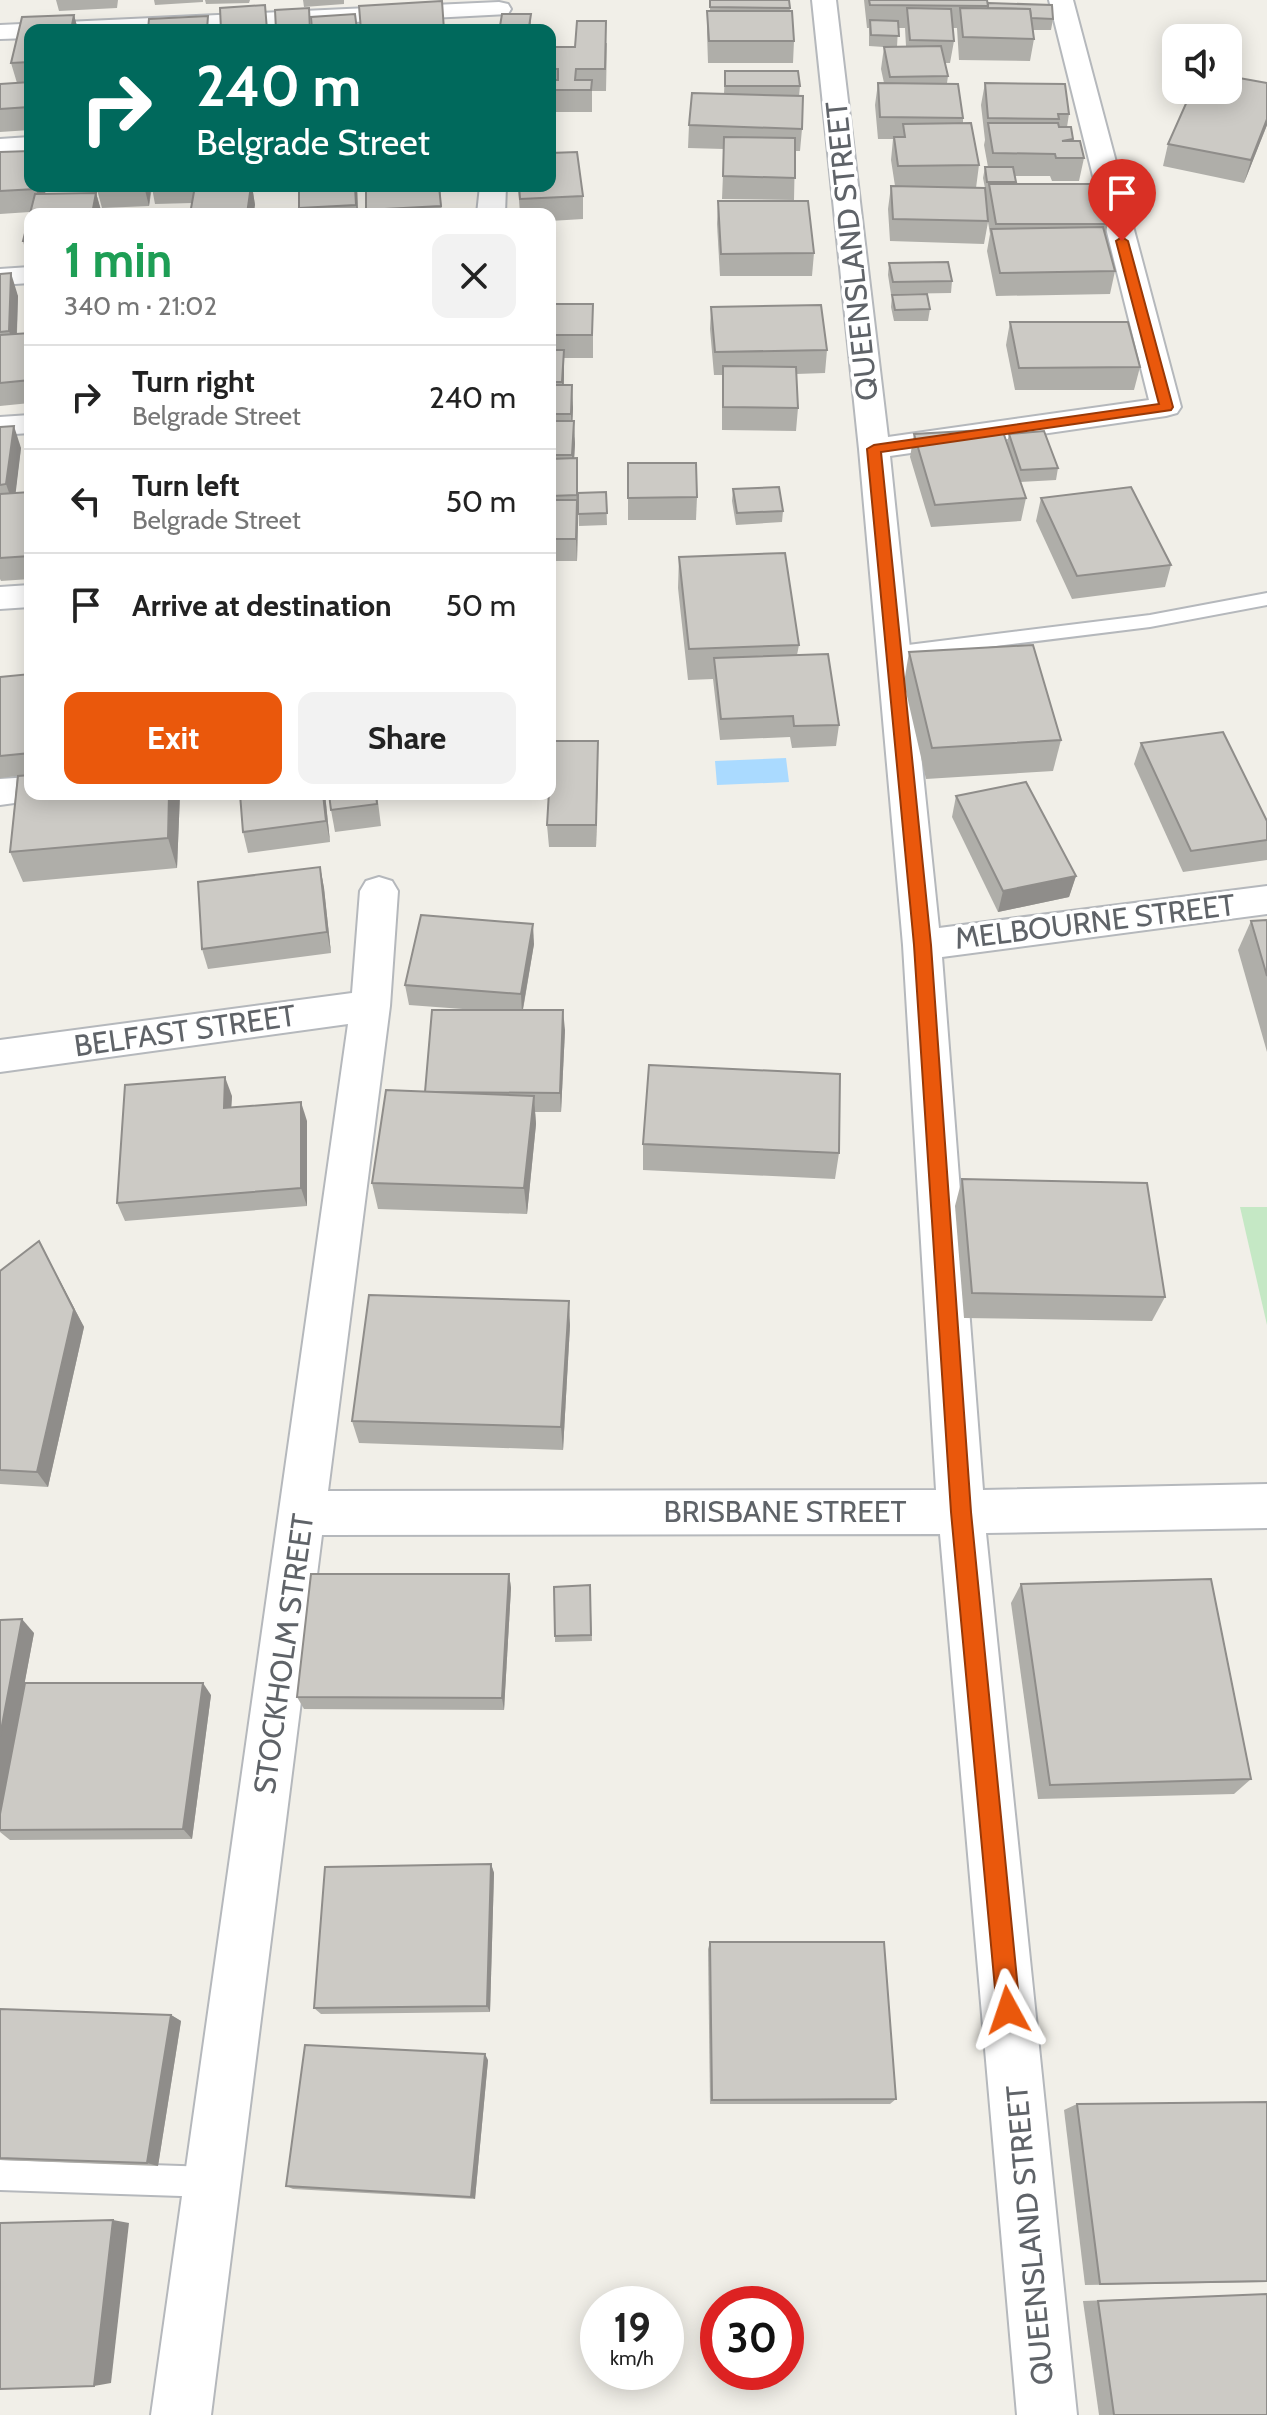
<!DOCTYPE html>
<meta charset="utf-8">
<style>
:root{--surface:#fff;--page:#f2f2f2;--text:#222;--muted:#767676;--line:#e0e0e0;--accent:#ea580c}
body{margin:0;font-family:Cabin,sans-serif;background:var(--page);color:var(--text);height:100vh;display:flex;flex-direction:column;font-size:30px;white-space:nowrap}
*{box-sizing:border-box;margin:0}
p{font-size:26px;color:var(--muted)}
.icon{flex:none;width:44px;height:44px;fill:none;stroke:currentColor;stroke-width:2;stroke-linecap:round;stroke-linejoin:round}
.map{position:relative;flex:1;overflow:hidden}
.sheet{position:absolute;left:24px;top:208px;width:532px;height:592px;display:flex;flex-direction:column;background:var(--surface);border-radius:16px;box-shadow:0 4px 20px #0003}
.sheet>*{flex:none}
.guide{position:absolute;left:24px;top:24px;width:532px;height:168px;border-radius:16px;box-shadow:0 4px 20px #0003;background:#00695c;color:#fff;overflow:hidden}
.buttons{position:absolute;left:1162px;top:24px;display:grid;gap:16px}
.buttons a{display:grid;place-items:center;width:80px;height:80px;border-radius:16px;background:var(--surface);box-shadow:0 4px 20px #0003;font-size:40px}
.speed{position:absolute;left:580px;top:2286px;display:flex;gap:16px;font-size:40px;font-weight:700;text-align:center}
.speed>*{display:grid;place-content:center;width:104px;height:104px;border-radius:50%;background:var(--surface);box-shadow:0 4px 20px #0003;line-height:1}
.speed small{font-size:20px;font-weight:400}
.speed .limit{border:12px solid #d22;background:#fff;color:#111}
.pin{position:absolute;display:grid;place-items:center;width:68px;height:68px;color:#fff;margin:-82px -34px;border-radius:50% 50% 50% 0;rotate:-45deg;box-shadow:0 0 8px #0007}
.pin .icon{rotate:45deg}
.me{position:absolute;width:88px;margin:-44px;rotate:355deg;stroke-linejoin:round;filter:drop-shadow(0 0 6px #0008)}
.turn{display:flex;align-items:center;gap:28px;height:168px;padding:0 40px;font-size:36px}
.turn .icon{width:104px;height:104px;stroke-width:2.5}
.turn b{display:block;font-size:56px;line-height:68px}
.round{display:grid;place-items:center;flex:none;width:84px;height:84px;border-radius:16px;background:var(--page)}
.summary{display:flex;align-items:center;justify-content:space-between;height:136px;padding:0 40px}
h1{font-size:48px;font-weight:700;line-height:60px;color:#1e9e55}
.cta{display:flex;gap:16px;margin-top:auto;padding:16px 40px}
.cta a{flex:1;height:92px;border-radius:16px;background:var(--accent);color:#fff;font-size:32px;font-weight:700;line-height:92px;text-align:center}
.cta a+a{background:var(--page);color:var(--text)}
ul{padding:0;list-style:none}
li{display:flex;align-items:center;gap:24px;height:104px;padding:0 40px;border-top:2px solid var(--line)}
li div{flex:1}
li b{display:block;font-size:30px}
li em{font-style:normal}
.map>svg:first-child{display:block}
.green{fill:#c5e8c5}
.water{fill:#aadaff}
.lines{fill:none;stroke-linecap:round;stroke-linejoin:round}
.service-casing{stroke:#b5b8bc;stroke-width:4}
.minor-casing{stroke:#b5b8bc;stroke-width:4}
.service{fill:#fff;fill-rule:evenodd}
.minor{fill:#fff;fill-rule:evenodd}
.wall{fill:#afaea9;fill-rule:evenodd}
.shaded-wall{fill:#8f8d8a}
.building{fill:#cccac5;stroke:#8f8d8a;stroke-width:2}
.route{fill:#ea580c;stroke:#983908;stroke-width:2}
.labels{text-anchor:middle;stroke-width:7;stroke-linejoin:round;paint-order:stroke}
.street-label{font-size:30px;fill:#5f6368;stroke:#fff}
</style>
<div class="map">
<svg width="1267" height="2415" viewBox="0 0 1267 2415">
<rect width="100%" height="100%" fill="#f1efe8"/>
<polygon class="green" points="1240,1207 1267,1207 1267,1325"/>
<polygon class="water" points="786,758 789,782 717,785 715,761"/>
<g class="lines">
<defs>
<g id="service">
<polygon points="1267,593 1267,605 1150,627 892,659 883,653 892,647 1150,615"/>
<polygon points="0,2160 211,2167 221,2172 226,2182 221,2192 211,2197 0,2190"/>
</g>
<g id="minor">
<polygon points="812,0 836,0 888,437 1149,400 1049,0 1073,0 1181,407 1177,413 1166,416 890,456 939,928 1267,886 1267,914 942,957 983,1490 1267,1484 1267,1528 986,1533 1077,2415 1017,2415 940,1534 322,1535 211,2415 151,2415 348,1024 0,1072 0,1040 352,993 360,891 366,881 379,877 392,881 398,891 390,1006 328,1491 936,1490 903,945 859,449"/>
<polygon points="499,2 508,4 511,9 508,14 201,30 30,30 30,38 0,39 0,25"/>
<polygon points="30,137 30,153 0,155 0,139"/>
<polygon points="480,186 506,186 505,214 477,214"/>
<polygon points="30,267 30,283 0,285 0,269"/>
<polygon points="30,415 30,433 0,435 0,417"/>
<polygon points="30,585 30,607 0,609 0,587"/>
<polygon points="30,777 30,794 46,794 43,799 0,805 0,779"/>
</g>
</defs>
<use href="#service" class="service-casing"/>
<use href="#minor" class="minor-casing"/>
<use href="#service" class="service"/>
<use href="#minor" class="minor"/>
</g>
<g class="wall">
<polygon points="56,0 118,0 117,8 59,11"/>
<polygon points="154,0 203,0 203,2 155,5"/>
<polygon points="205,0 250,0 249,3 206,4"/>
<polygon points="303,0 344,0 344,4 304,7"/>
<polygon points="710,0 789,0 790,11 794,41 793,63 708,63 707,33 707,11 710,11"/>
<path d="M 864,0 L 987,0 L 988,3 L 1053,19 L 1051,30 L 1033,30 L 1034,39 L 1030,61 L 959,60 L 957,28 L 952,28 L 954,41 L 950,63 L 945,63 L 948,76 L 947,83 L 963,118 L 963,123 L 979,165 L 976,188 L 985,188 L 983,178 L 985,167 L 988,167 L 984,145 L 985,140 L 981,105 L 985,83 L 1069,114 L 1067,127 L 1073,139 L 1073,141 L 1084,158 L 1079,181 L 1052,181 L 1050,176 L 1015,176 L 1016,184 L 1108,224 L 1105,235 L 1115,271 L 1110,294 L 996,296 L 987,251 L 990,234 L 988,222 L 984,244 L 890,241 L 888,209 L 891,186 L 895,186 L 891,160 L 893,139 L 878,139 L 875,105 L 878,83 L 884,83 L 881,69 L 884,47 L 869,46 L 869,28 L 867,28 ZM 898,28 L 905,28 L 906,46 L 897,47 Z"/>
<polygon points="531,14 531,30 500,30 500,26"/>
<polygon points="74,15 78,30 30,30 30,130 0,132 0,84 17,83 11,63 22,17"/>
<polygon points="607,43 606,91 592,91 592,112 550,112 550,47 575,47"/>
<polygon points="725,71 800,86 799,96 802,129 800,151 795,151 794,200 722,199 724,149 688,148 689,125 724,94"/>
<polygon points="1267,83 1267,125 1244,183 1163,166 1168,144"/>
<polygon points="0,152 46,186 45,194 96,193 102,214 30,214 29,264 23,241 30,212 0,214"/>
<polygon points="96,186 252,186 255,205 192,203 155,204 152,188 149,206 102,208"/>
<polygon points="299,186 357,186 358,214 300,214"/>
<polygon points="366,186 440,186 442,214 367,214"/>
<polygon points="518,186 550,186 583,196 583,219 550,221 550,214 520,214"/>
<polygon points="718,201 814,253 812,276 720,276 717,224"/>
<polygon points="889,263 952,281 951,293 891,294 888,275"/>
<polygon points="0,274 18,296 17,334 30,333 30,403 0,406"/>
<polygon points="892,295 930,309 928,321 894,321 891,307"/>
<polygon points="550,304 593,327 593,358 564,358 564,385 573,408 572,421 575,444 574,458 578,493 606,492 607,525 579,526 578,498 577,561 550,561"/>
<polygon points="711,307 827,350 825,373 796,374 798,408 796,431 722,430 722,375 714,375 710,329"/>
<polygon points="1010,322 1140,367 1134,390 1015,390 1006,345"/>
<polygon points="0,427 21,448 15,493 30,492 30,579 1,581 0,579"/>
<polygon points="914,434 1007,443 1009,434 1058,468 1056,480 1020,482 1026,498 1021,521 931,527 910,457"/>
<polygon points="628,463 697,497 696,520 628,520"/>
<polygon points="733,489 783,511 782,522 736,525 732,501"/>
<polygon points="1041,498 1171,565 1165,587 1072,599 1036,521"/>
<polygon points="679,557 799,645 797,655 839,725 836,746 792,748 790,737 720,740 713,679 688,680 678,588"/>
<polygon points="909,652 1061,740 1053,771 926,779 904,683"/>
<polygon points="30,674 30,794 180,794 177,868 23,882 10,852 17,776 0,778 0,677"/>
<polygon points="1141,743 1267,821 1267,860 1183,872 1134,764"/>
<polygon points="598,763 596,847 549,847 547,825"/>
<polygon points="325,794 330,842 248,853 243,832"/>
<polygon points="377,794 381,826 335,832 331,810"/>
<polygon points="444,794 537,794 537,795"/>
<polygon points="956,796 1076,876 1069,897 998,912 952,817"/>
<polygon points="320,867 324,888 331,953 208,969 202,949"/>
<polygon points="1267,920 1267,1052 1238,950 1251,921"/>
<polygon points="534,944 523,1010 565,1030 561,1112 535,1112 536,1124 527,1214 378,1209 372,1183 425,1092 476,1010 409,1005 405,985"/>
<polygon points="232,1096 231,1108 307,1121 307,1206 125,1221 117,1203"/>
<polygon points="643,1144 839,1153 835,1179 643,1170"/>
<polygon points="962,1179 1165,1297 1152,1321 964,1318 955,1206"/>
<polygon points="39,1241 84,1327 48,1487 0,1484 0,1271"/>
<polygon points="570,1325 563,1450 359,1443 352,1421"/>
<polygon points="509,1574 511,1588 504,1710 304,1709 297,1697"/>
<polygon points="1021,1584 1251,1779 1234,1794 1038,1799 1011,1603"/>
<polygon points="590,1585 592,1641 555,1642 555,1636"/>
<polygon points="0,1620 34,1633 1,1806 211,1695 192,1839 10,1840 0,1832"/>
<polygon points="491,1864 494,1873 490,2012 321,2014 314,2008"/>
<polygon points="710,1942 896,2099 890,2104 710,2104 708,1949"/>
<polygon points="0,2009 171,2015 181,2021 158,2166 0,2160"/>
<polygon points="488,2060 475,2199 293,2189 286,2186"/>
<polygon points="1267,2102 1267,2282 1085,2285 1064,2110 1077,2104"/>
<polygon points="1267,2294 1267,2415 1099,2415 1083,2301"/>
</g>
<g class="shaded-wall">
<polygon points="74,15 78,30 71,30"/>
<polygon points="1267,119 1267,125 1244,183 1251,160"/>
<polygon points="37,186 46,186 43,211 36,189"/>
<polygon points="144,186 151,186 149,206"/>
<polygon points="251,186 252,186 255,205 254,214 247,214"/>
<polygon points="355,186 357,186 358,214 357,214 356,205"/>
<polygon points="96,193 102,214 92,214"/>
<polygon points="11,273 18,296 16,353 9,331"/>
<polygon points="564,350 564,372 563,404 562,382"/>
<polygon points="572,385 573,408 572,437 571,414"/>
<polygon points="574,421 575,444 573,478 572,455"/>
<polygon points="14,426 21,448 14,507 6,484"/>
<polygon points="577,458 578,523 577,561 576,539"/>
<polygon points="598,741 598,763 596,847 596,825"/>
<polygon points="169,794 180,794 177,868 168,838"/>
<polygon points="323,794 325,794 330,842 326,821"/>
<polygon points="320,867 324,888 331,953 327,932"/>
<polygon points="1076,876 1069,897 998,912 1003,891"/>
<polygon points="533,924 534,944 522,1014 521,994"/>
<polygon points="563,1010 565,1030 561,1112 560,1093"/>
<polygon points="225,1077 232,1096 230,1127 224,1108"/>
<polygon points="534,1096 536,1124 527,1214 524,1188"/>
<polygon points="301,1102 307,1121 307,1206 301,1188"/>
<polygon points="39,1241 84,1327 48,1487 37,1472"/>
<polygon points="569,1301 570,1325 563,1450 561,1427"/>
<polygon points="509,1574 511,1588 504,1710 502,1698"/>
<polygon points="22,1619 34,1633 0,1815 0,1736"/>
<polygon points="203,1683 211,1695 192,1839 183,1829"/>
<polygon points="491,1864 494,1873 490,2012 487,2006"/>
<polygon points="171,2015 181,2021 158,2166 147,2163"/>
<polygon points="485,2054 488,2060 475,2199 471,2197"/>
<polygon points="113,2220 129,2223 111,2383 94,2386"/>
</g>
<g class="building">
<polygon points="710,0 789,0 790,8 710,7"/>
<polygon points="869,0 987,0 988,6 870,5"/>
<polygon points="442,1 444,30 361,30 359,6"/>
<polygon points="988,3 1052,5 1053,19 1031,18 1030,9 988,8"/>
<polygon points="265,5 267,30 221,30 220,8"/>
<polygon points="309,8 310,30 276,30 275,10"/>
<polygon points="907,8 951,9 954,41 910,40"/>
<polygon points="960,8 1030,9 1034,39 963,37"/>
<polygon points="707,11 792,11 794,41 709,41"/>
<polygon points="355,14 357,30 312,30 311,17"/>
<polygon points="502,14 531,14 529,27 500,26"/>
<polygon points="74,15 71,30 30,30 30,62 11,63 22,17"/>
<polygon points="208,16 207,30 148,30 149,19"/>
<polygon points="870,20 898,21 899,36 871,35"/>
<polygon points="577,21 606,21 605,69 576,69 575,80 592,80 591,90 550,90 550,80 558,80 558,69 550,69 550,47 575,47"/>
<polygon points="132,25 132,30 80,30 80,28"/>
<polygon points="941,46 948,76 890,77 884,47"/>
<polygon points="725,71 798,71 800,86 725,86"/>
<polygon points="1228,76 1267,83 1267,119 1251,160 1168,144 1192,90 1228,90"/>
<polygon points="30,82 29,107 0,109 0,84"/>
<polygon points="878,83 958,84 963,118 880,117"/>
<polygon points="985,83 1065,84 1069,114 1058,114 1059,119 988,118"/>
<polygon points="692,93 803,96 802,129 689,125"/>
<polygon points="971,123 979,165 898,166 894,137 905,137 903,124"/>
<polygon points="988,123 1058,123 1059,127 1071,127 1073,139 1062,141 1080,141 1084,158 1056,158 1055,154 993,153"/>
<polygon points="724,137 795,138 795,178 723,176"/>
<polygon points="30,151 30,186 37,186 36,189 0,191 0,152"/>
<polygon points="577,152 583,196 520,199 519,186 550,186 550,153"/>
<polygon points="985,167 1013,167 1016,182 987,182"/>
<polygon points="989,184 1098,184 1108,224 996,224"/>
<polygon points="195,186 251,186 247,214 190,214"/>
<polygon points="299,186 355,186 356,205 299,208"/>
<polygon points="366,186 439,186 441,206 366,210"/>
<polygon points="891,186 985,188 988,221 893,219"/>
<polygon points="96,193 92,214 30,214 30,241 23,241 35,194"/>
<polygon points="718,201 808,201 814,253 721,254"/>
<polygon points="1103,227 1115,271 1000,273 991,229"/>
<polygon points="948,262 952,281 893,282 889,263"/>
<polygon points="11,273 9,331 0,332 0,274"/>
<polygon points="927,294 930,309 895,310 892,295"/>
<polygon points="550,304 593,304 592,335 550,335"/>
<polygon points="821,305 827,350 715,352 711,307"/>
<polygon points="1010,322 1128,322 1140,367 1019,368"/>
<polygon points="30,333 30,380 0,383 0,335"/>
<polygon points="550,350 564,350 562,382 550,382"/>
<polygon points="723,366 796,367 798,408 723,407"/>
<polygon points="550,385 572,385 571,414 550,414"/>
<polygon points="550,421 574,421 572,455 550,455"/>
<polygon points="14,426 6,484 0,485 0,427"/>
<polygon points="1002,429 1026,498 935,505 914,434"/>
<polygon points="1044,431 1058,468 1021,470 1009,434"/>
<polygon points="577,458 577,495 550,496 550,459"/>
<polygon points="628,463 696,463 697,497 628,498"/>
<polygon points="779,487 783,511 737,513 733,489"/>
<polygon points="1131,487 1171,565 1077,576 1041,498"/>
<polygon points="30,492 30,556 0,558 0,494"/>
<polygon points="606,492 607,513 578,514 578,493"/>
<polygon points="550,500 577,500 576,539 550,539"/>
<polygon points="785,553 799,645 689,649 679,557"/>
<polygon points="1033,645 1061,740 932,748 909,652"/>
<polygon points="828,654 839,725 794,726 793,716 721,719 714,658"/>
<polygon points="30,674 30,753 0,756 0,677"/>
<polygon points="1223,732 1267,821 1267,840 1191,851 1141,743"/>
<polygon points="552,741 598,741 596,825 547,825"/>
<polygon points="30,775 30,794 169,794 168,838 10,852 18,776"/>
<polygon points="1026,782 1076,876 1003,891 956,796"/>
<polygon points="240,794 323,794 326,821 243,832"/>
<polygon points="329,794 376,794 377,804 331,810"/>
<polygon points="320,867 327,932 202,949 198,882"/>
<polygon points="421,915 533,924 521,994 405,985"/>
<polygon points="1267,920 1267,976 1251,921"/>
<polygon points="432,1010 563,1010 560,1093 425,1092"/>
<polygon points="649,1065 840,1074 839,1153 643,1144"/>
<polygon points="225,1077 224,1108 301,1102 301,1188 117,1203 125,1085"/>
<polygon points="386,1090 534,1096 524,1188 372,1183"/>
<polygon points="962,1179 1147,1183 1165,1297 972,1293"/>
<polygon points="39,1241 74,1310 37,1472 0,1470 0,1271"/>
<polygon points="369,1295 569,1301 561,1427 352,1421"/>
<polygon points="311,1574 509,1574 502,1698 297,1697"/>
<polygon points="1211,1579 1251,1779 1050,1785 1021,1584"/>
<polygon points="590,1585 591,1635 555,1636 554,1587"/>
<polygon points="22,1619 0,1736 0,1620"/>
<polygon points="25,1683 203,1683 183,1829 0,1830 0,1814"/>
<polygon points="491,1864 487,2006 314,2008 325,1867"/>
<polygon points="710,1942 884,1942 896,2099 712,2100"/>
<polygon points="0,2009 171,2015 147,2163 0,2158"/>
<polygon points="305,2045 485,2054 471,2197 286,2186"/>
<polygon points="1267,2102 1267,2281 1100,2284 1077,2104"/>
<polygon points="113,2220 94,2386 0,2389 0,2223"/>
<polygon points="1267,2294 1267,2415 1114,2415 1098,2301"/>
</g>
<polygon class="route" points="1122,237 1128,241 1173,407 1171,410 881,452 931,945 971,1512 1020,2010 1017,2018 1008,2022 1000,2018 997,2010 951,1512 914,945 867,449 874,445 1159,404 1116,241"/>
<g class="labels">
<g class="street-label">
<text transform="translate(852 251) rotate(-96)" y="10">QUEENSLAND STREET</text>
<text transform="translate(1095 922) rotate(-7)" y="10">MELBOURNE STREET</text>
<text transform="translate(185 1031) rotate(-8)" y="10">BELFAST STREET</text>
<text x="785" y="1522">BRISBANE STREET</text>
<text transform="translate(284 1654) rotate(-82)" y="10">STOCKHOLM STREET</text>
<text transform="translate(1030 2235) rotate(-95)" y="10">QUEENSLAND STREET</text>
</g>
</g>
</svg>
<div class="buttons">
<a><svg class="icon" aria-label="sound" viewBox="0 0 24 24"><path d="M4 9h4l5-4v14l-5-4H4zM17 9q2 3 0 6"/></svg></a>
</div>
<div class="speed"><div>19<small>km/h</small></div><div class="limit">30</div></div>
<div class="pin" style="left:1122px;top:241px;background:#d93025"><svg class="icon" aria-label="arrive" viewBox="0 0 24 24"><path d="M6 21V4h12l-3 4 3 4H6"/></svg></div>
<svg class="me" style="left:1008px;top:2010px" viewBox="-20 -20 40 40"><path d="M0-17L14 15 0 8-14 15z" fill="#ea580c" stroke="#fff" stroke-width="4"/></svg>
<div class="guide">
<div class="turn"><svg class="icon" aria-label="right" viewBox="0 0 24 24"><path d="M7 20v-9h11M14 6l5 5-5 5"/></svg><div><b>240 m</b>Belgrade Street</div></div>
</div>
<section class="sheet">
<div class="summary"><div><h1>1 min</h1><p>340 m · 21:02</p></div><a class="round"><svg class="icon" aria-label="close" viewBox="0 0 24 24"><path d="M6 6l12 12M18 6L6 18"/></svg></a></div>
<ul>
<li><svg class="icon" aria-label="right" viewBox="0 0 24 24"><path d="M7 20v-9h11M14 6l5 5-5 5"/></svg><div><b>Turn right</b><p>Belgrade Street</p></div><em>240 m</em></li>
<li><svg class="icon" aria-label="left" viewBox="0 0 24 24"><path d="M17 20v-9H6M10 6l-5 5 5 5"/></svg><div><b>Turn left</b><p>Belgrade Street</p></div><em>50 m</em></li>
<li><svg class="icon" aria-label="arrive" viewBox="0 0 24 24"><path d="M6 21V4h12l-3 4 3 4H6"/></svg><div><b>Arrive at destination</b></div><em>50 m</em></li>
</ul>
<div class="cta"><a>Exit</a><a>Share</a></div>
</section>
</div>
